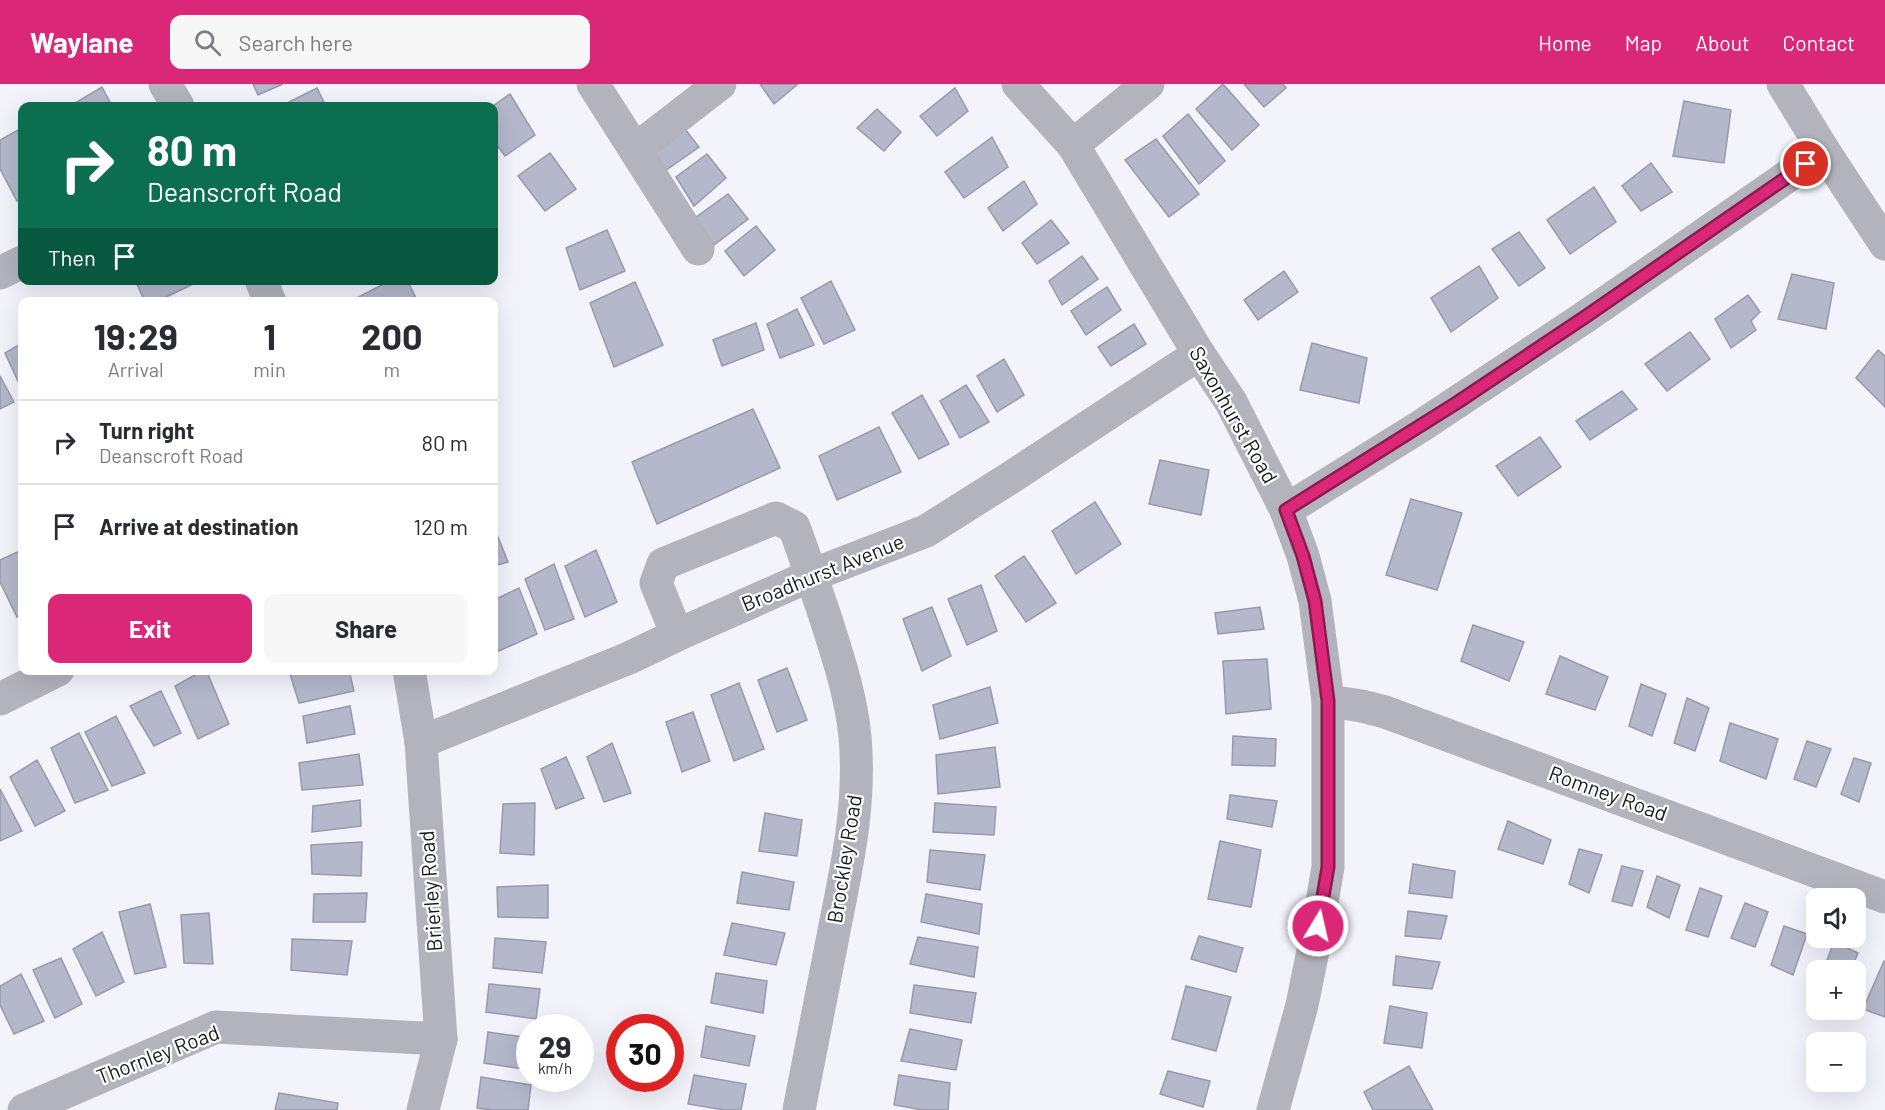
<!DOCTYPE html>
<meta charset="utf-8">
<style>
:root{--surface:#fff;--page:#f7f7f7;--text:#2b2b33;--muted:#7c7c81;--line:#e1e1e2;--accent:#db2777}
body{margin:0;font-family:Barlow,sans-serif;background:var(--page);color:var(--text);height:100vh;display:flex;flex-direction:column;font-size:22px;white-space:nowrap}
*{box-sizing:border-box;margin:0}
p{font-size:20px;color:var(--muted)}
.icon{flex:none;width:33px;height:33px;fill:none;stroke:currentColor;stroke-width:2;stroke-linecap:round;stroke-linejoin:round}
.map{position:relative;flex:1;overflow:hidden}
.details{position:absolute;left:18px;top:213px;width:480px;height:378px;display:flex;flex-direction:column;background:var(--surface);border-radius:12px;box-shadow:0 6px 24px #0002}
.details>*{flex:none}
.top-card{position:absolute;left:18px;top:18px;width:480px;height:183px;border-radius:12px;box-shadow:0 6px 24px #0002;background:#0b6e4f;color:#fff;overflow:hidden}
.buttons{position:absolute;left:1806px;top:804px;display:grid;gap:12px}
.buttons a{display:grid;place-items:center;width:60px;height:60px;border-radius:12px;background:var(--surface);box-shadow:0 6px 24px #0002;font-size:30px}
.speed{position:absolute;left:516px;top:930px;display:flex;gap:12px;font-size:30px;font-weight:700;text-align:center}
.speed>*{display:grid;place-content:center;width:78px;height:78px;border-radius:50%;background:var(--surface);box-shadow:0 6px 24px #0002;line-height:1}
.speed small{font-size:15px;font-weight:400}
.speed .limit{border:9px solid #d22;background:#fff;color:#111}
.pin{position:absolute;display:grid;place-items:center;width:51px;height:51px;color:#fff;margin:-26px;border:3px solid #fff;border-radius:50%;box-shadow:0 2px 6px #0007}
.me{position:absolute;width:66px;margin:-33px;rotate:9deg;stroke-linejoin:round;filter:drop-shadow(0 0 4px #0008)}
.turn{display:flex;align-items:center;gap:21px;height:126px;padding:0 30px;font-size:27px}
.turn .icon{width:78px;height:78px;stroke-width:2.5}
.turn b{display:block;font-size:42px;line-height:51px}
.then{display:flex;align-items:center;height:57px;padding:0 30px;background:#0003;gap:12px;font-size:22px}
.eta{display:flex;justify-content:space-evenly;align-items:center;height:102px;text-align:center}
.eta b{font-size:36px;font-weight:700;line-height:42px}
.primary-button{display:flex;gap:12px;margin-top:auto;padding:12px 30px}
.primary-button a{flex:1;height:69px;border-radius:12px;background:var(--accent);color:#fff;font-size:24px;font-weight:700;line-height:69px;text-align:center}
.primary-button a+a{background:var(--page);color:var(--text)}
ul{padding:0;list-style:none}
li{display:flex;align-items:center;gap:18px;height:84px;padding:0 30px;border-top:2px solid var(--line)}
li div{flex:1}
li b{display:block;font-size:22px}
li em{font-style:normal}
header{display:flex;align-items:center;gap:36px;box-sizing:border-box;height:84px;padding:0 30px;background:var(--accent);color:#fff}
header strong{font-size:28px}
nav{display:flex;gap:33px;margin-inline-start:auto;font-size:21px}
.search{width:420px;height:54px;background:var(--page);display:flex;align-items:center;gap:15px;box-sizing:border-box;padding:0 21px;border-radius:12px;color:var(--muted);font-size:22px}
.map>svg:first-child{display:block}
.building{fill:#b5b7cb;stroke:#979aad;stroke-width:1.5}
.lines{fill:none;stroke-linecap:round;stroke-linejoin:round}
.minor{stroke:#b2b3bc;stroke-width:33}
.route-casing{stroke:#8e194d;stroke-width:15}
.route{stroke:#db2777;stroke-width:10}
.labels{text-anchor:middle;stroke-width:4.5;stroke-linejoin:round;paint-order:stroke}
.street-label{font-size:21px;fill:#181921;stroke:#fff}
</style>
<header>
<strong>Waylane</strong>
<div class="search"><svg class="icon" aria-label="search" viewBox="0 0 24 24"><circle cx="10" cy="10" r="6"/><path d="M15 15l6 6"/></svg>Search here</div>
<nav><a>Home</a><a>Map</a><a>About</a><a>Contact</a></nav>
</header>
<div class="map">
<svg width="1885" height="1026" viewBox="0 0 1885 1026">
<rect width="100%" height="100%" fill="#f2f3fb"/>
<g class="building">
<polygon points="253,0 283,0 258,11"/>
<polygon points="760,0 798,0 774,20"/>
<polygon points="1223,0 1259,41 1232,66 1196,25"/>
<polygon points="1244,0 1283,0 1286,4 1264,23"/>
<polygon points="102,3 112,22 77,22 75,19"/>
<polygon points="317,4 326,22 281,22"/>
<polygon points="955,4 968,27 937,52 920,32"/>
<polygon points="510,10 535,51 505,72 494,57 493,22"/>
<polygon points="1684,17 1731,26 1724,79 1673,72"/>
<polygon points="877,25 901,48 884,67 857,44"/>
<polygon points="1188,30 1225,77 1199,100 1163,52"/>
<polygon points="681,40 699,63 665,87 648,64"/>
<polygon points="18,46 22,57 22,113 17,117 0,85 0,56"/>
<polygon points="992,53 1008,83 964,114 945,88"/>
<polygon points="1156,55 1199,110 1169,133 1125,76"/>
<polygon points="550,69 576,105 545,127 518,92"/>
<polygon points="707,70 726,94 694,122 676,93"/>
<polygon points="1651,79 1672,108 1641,127 1622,102"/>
<polygon points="1024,97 1037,120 1003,147 988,124"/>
<polygon points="1594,103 1616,138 1570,170 1547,136"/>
<polygon points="728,110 748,135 714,161 695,134"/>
<polygon points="1051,136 1069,159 1037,180 1022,159"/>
<polygon points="756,142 775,166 744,192 725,167"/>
<polygon points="607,146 625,187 580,206 566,164"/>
<polygon points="1519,148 1545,184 1519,202 1492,165"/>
<polygon points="1082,172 1098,195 1062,221 1049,197"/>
<polygon points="1479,182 1498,214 1451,248 1431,214"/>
<polygon points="1284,187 1298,208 1258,236 1244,216"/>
<polygon points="1792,190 1834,199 1826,245 1778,235"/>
<polygon points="138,196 192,196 193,200 156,218 145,218 136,198"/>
<polygon points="391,196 407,196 418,218 354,218 353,216"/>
<polygon points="831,197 855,246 824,260 801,214"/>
<polygon points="635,198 663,261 614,283 590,219"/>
<polygon points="1107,203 1121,226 1086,251 1071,227"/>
<polygon points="1748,211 1760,228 1751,237 1756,246 1731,264 1715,235"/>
<polygon points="797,225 814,261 780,274 767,240"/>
<polygon points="756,239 764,266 722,282 713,256"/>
<polygon points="1134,240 1146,260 1111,282 1098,263"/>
<polygon points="1690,248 1710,275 1667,307 1645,280"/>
<polygon points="22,259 22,306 5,269"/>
<polygon points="1312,259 1367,274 1359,319 1300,306"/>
<polygon points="1878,266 1885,272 1885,323 1856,294"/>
<polygon points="1004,275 1024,311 997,328 977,292"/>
<polygon points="0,292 14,318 0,325"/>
<polygon points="966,301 989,338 960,354 940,317"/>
<polygon points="1622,307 1637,325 1590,356 1576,337"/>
<polygon points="922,311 949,360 919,375 892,329"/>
<polygon points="753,325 780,384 657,440 632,378"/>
<polygon points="879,343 901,388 837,416 819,372"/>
<polygon points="1540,353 1561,383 1518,412 1496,382"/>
<polygon points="1160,376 1209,386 1201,431 1149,420"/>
<polygon points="1411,415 1462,429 1437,506 1386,491"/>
<polygon points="1095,418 1121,460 1076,490 1052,447"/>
<polygon points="494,443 508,478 494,482"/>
<polygon points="22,466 22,531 17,533 0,498 0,476"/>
<polygon points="596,466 617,518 585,533 565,482"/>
<polygon points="1024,472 1056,519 1026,538 995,492"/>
<polygon points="554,480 574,535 545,546 525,495"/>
<polygon points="981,501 997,547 967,561 948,515"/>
<polygon points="519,504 537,550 494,569 494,516"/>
<polygon points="932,523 951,572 922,587 903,535"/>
<polygon points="1260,523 1264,545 1218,550 1215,529"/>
<polygon points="1473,541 1524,558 1509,597 1461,577"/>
<polygon points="1560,572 1608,593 1595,626 1546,610"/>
<polygon points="1267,575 1271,625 1226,630 1223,577"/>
<polygon points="787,584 807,636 777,648 758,596"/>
<polygon points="204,586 206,586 229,640 198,655 175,602"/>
<polygon points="304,586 349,586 354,607 299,619 290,590"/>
<polygon points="739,599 764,665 734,677 711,611"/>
<polygon points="1641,600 1666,610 1652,652 1629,642"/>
<polygon points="990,603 998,639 940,655 933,621"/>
<polygon points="161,607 181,649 154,662 130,622"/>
<polygon points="1687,614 1709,624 1695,667 1674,659"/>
<polygon points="350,622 355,650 307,659 303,632"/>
<polygon points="693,628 710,677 682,688 666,638"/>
<polygon points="116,632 145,689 112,702 85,648"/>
<polygon points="1730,639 1778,655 1766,695 1720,677"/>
<polygon points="79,649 108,706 75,719 51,664"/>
<polygon points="1233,652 1276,655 1275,682 1232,681"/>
<polygon points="1807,657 1831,665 1816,703 1794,695"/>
<polygon points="612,659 631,709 604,718 587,673"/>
<polygon points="995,663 1000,703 938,710 936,671"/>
<polygon points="359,670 363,701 302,706 299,679"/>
<polygon points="566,673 584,714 556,725 541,685"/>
<polygon points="1854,674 1871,679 1859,718 1841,710"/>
<polygon points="37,676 65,727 35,742 10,693"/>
<polygon points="0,705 22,747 0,757"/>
<polygon points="1230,711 1277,717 1272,743 1227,735"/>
<polygon points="360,716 361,742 312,748 313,722"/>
<polygon points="535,719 534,771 500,769 503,720"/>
<polygon points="935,719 996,723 994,751 933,748"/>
<polygon points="765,729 802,736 797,772 759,767"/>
<polygon points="1508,737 1551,756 1543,780 1498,765"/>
<polygon points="1220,757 1261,766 1251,823 1208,815"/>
<polygon points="362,758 361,792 312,790 311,761"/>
<polygon points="1579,765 1602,771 1589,809 1569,800"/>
<polygon points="930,766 985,771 980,806 927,798"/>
<polygon points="1413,780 1455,787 1452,814 1409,809"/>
<polygon points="1622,782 1643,787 1632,822 1612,817"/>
<polygon points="742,788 794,798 789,826 737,819"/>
<polygon points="1657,792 1680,801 1669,834 1647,823"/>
<polygon points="548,801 548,834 498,833 497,803"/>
<polygon points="1700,804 1722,812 1708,853 1686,846"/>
<polygon points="367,809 365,838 313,838 314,810"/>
<polygon points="926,810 982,820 979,850 921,838"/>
<polygon points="1745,819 1768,828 1755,863 1731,854"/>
<polygon points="150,820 166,883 135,890 119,828"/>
<polygon points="1408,827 1447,832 1441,855 1405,852"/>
<polygon points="209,829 213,880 184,879 181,831"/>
<polygon points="732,839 785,849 776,881 724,871"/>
<polygon points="1784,842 1807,850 1793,891 1771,881"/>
<polygon points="102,848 124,898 96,912 73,865"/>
<polygon points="1199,852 1243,864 1236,888 1191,875"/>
<polygon points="918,853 978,863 974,893 910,880"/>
<polygon points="495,854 546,858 542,889 493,884"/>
<polygon points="292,855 352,857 347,891 291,886"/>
<polygon points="1834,858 1858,869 1851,886 1823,886"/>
<polygon points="1396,872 1440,878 1432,905 1393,901"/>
<polygon points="61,874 82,920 55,934 33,886"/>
<polygon points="1884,877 1885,878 1885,933 1863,925"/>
<polygon points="716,889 767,897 763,929 711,919"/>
<polygon points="21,890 44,937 14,950 0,921 0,902"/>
<polygon points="489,900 540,905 536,935 486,928"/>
<polygon points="914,901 976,909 971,939 910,929"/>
<polygon points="1186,902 1231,913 1216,967 1172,955"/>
<polygon points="1390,922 1427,929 1422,964 1384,959"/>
<polygon points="706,942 755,952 749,982 701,973"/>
<polygon points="910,945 962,956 956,986 901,977"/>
<polygon points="488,948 530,954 530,986 484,979"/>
<polygon points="1409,982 1433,1026 1373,1026 1364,1008"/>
<polygon points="1168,987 1210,997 1203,1023 1160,1010"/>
<polygon points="694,991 746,1000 741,1026 724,1026 688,1020"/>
<polygon points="899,991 950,999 948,1026 923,1026 894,1021"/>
<polygon points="481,993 531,1001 528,1026 492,1026 477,1024"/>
<polygon points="279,1009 338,1019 337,1026 275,1026"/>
</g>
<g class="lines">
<g class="minor">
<polyline points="165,0 178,22"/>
<polyline points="593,0 698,165"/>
<polyline points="1018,0 1073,61 1199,270 1231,318 1286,426 1303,472 1315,517 1328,617 1328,783 1318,842 1302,921 1273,1026"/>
<polyline points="1783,0 1824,67 1885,160"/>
<polyline points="1073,61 1148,0"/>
<polyline points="636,65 720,0"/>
<polyline points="0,189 22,178"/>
<polyline points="261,196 270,218"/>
<polyline points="1286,426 1421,342 1585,233 1824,67"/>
<path d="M 677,551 L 656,499 L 663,480 L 776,434 L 794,443 C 805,472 814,500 824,529 C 837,570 851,610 855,653 C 861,721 847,781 834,847 C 822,907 811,966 799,1026"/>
<polyline points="409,586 421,658 441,955 423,1026"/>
<polyline points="0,615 58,586"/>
<polyline points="1328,617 1362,622 1385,628 1885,813"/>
<polyline points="421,658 629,574 677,551 812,491 926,447 1010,394 1199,270"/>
<polyline points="24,1026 216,943 441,955"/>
</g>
</g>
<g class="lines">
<defs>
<polyline id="route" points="1318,842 1328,783 1328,617 1315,517 1303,472 1286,426 1458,318 1585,233 1806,80"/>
</defs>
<use href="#route" class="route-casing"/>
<use href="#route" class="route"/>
</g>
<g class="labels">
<g class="street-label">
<text transform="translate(1233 331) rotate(60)" y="7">Saxonhurst Road</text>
<text transform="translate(823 489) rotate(-22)" y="7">Broadhurst Avenue</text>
<text transform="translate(1608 710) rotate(20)" y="7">Romney Road</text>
<text transform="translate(845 775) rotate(-81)" y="7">Brockley Road</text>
<text transform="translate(431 807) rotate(-94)" y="7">Brierley Road</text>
<text transform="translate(158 971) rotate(-21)" y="7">Thornley Road</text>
</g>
</g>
</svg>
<div class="buttons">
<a><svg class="icon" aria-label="sound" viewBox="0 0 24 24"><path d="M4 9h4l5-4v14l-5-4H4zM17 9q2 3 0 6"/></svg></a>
<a>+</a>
<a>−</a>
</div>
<div class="speed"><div>29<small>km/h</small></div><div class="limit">30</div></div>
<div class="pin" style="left:1806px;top:80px;background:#d93025"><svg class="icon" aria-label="arrive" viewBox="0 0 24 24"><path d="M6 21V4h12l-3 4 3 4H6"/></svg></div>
<svg class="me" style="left:1318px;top:842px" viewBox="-20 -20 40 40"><circle r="17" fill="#db2777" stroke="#fff" stroke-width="3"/><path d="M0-11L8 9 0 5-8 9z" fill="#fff"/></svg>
<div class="top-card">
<div class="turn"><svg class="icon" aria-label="right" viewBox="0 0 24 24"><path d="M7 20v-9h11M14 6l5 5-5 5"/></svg><div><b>80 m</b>Deanscroft Road</div></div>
<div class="then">Then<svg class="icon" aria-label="arrive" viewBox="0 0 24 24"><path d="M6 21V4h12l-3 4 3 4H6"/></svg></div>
</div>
<section class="details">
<div class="eta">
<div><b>19:29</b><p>Arrival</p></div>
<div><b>1</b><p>min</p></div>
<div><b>200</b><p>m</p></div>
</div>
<ul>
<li><svg class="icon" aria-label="right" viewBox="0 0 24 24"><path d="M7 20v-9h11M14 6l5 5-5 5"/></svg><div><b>Turn right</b><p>Deanscroft Road</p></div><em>80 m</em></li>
<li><svg class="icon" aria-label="arrive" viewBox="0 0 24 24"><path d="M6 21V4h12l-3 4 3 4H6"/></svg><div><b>Arrive at destination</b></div><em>120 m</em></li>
</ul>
<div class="primary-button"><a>Exit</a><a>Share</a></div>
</section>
</div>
